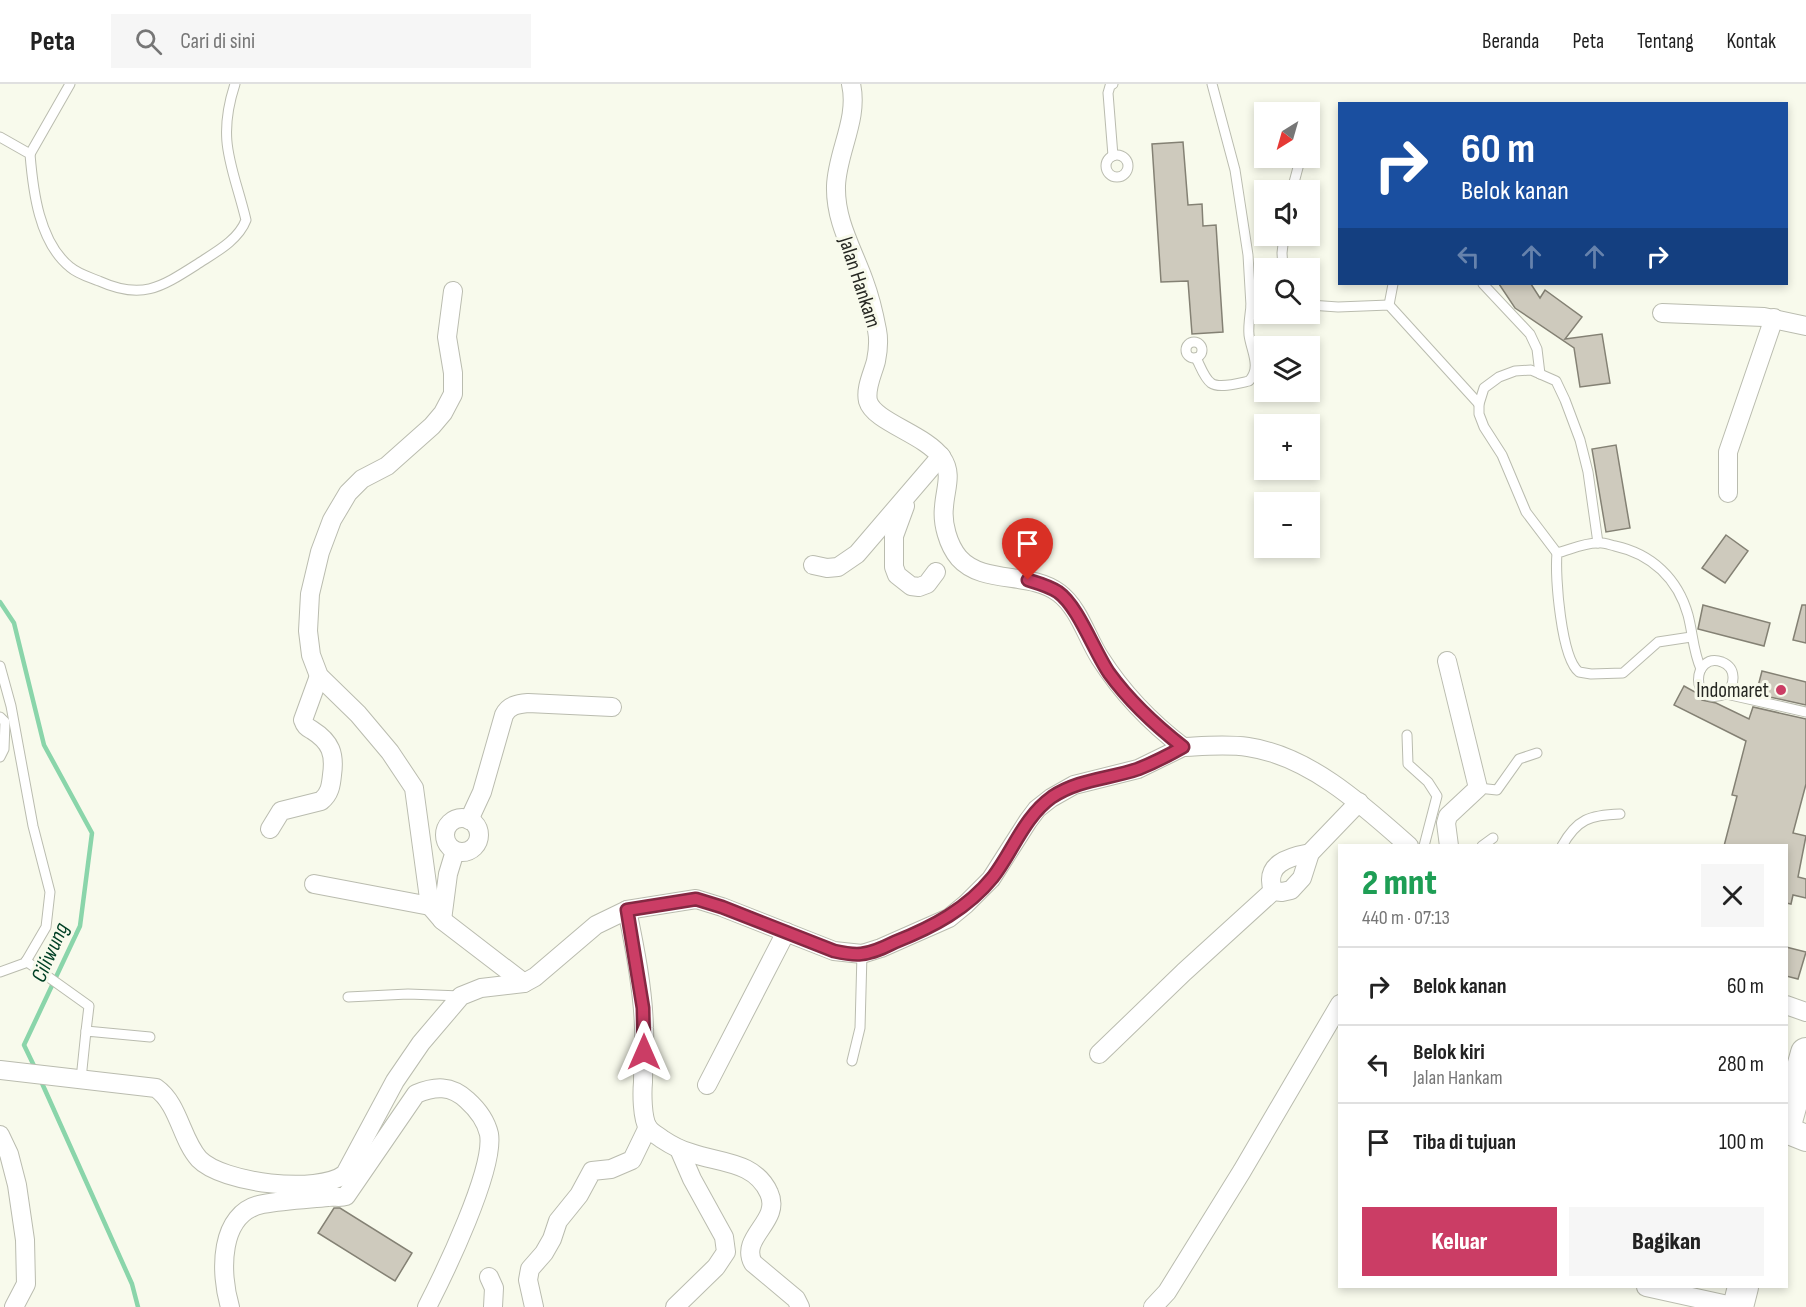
<!DOCTYPE html>
<html lang="id">
<meta charset="utf-8">
<style>
:root{--surface:#fff;--page:#f6f6f6;--text:#222;--muted:#767676;--line:#e0e0e0;--accent:#cb3d65}
body{margin:0;font-family:"Sofia Sans Condensed",sans-serif;background:var(--page);color:var(--text);height:100vh;display:flex;flex-direction:column;font-size:22px;white-space:nowrap}
*{box-sizing:border-box;margin:0}
p{font-size:20px;color:var(--muted)}
.icon{flex:none;width:33px;height:33px;fill:none;stroke:currentColor;stroke-width:2;stroke-linecap:round;stroke-linejoin:round}
.map{position:relative;flex:1;overflow:hidden}
.side{position:absolute;left:1338px;top:760px;width:450px;height:444px;display:flex;flex-direction:column;background:var(--surface);border-radius:0px;box-shadow:0 3px 9px #0003}
.side>*{flex:none}
.banner{position:absolute;left:1338px;top:18px;width:450px;height:183px;border-radius:0px;box-shadow:0 3px 9px #0003;background:#1a4fa0;color:#fff;overflow:hidden}
.needle{width:39px;rotate:217deg}
.buttons{position:absolute;left:1254px;top:18px;display:grid;gap:12px}
.buttons a{display:grid;place-items:center;width:66px;height:66px;border-radius:0px;background:var(--surface);box-shadow:0 3px 9px #0003;font-size:30px}
.pin{position:absolute;display:grid;place-items:center;width:51px;height:51px;color:#fff;margin:-62px -26px;border-radius:50% 50% 50% 0;rotate:-45deg;box-shadow:0 0 6px #0007}
.pin .icon{rotate:45deg}
.me{position:absolute;width:66px;margin:-33px;rotate:0deg;stroke-linejoin:round;filter:drop-shadow(0 0 4px #0008)}
.turn{display:flex;align-items:center;gap:21px;height:126px;padding:0 24px;font-size:27px}
.turn .icon{width:78px;height:78px;stroke-width:2.5}
.turn b{display:block;font-size:42px;line-height:51px}
.lanes{display:flex;align-items:center;height:57px;padding:0 24px;background:#0003;justify-content:center;gap:30px;direction:ltr}
.lanes .off{opacity:.35}
.round{display:grid;place-items:center;flex:none;width:63px;height:63px;border-radius:0px;background:var(--page)}
.overview{display:flex;align-items:center;justify-content:space-between;height:102px;padding:0 24px}
h1{font-size:36px;font-weight:800;line-height:45px;color:#1e9e55}
.action{display:flex;gap:12px;margin-top:auto;padding:12px 24px}
.action a{flex:1;height:69px;border-radius:0px;background:var(--accent);color:#fff;font-size:24px;font-weight:800;line-height:69px;text-align:center}
.action a+a{background:var(--page);color:var(--text)}
ul{padding:0;list-style:none}
li{display:flex;align-items:center;gap:18px;height:78px;padding:0 24px;border-top:2px solid var(--line)}
li div{flex:1}
li b{display:block;font-size:22px}
li em{font-style:normal}
header{display:flex;align-items:center;gap:36px;box-sizing:border-box;height:84px;padding:0 30px;background:var(--surface);border-bottom:2px solid var(--line)}
header strong{font-size:28px}
nav{display:flex;gap:33px;margin-inline-start:auto;font-size:21px}
.search{width:420px;height:54px;background:var(--page);display:flex;align-items:center;gap:15px;box-sizing:border-box;padding:0 21px;border-radius:0px;color:var(--muted);font-size:22px}
.map>svg:first-child{display:block}
.lines{fill:none;stroke-linecap:round;stroke-linejoin:round}
.stream{stroke:#8ad5aa;stroke-width:4.5}
.building{fill:#cecabd;stroke:#848174;stroke-width:1.5}
.service-casing{stroke:#babcaf;stroke-width:11}
.minor-casing{stroke:#babcaf;stroke-width:20}
.secondary-casing{stroke:#babcaf;stroke-width:28}
.trunk-casing{stroke:#babcaf;stroke-width:32}
.service{stroke:#fff;stroke-width:9}
.minor{stroke:#fff;stroke-width:18}
.secondary{stroke:#fff;stroke-width:26}
.trunk{stroke:#fff;stroke-width:30}
.route-casing{stroke:#842842;stroke-width:15}
.route{stroke:#cb3d65;stroke-width:10}
.poi-dot{fill:#cb3d65;stroke:#f8faec;stroke-width:2}
.labels{text-anchor:middle;stroke-width:6;stroke-linejoin:round;paint-order:stroke}
.street-label{font-size:21px;fill:#262722;stroke:#f8faec}
.poi-label{font-size:21px;fill:#262722;stroke:#f8faec;text-anchor:end}
.water-label{font-size:22px;font-style:italic;fill:#024126;stroke:#f8faec}
</style>
<header>
<strong>Peta</strong>
<div class="search"><svg class="icon" aria-label="search" viewBox="0 0 24 24"><circle cx="10" cy="10" r="6"/><path d="M15 15l6 6"/></svg>Cari di sini</div>
<nav><a>Beranda</a><a>Peta</a><a>Tentang</a><a>Kontak</a></nav>
</header>
<div class="map">
<svg width="1806" height="1223" viewBox="0 0 1806 1223">
<rect width="100%" height="100%" fill="#f8faec"/>
<g class="lines">
<g class="stream">
<polyline points="0,518 14,539 44,661 92,749 80,842 24,961 36,986"/>
<polyline points="41,997 132,1200 138,1223"/>
</g>
</g>
<g class="building">
<polygon points="1183,58 1188,121 1202,120 1203,142 1216,141 1223,248 1192,250 1188,197 1161,198 1152,60"/>
<polygon points="1499,200 1531,200 1540,214 1545,206 1582,233 1565,255 1602,250 1610,299 1580,303 1574,264 1515,224"/>
<polygon points="1616,361 1630,444 1606,448 1592,365"/>
<polygon points="1726,451 1748,467 1725,499 1702,484"/>
<polygon points="1703,521 1770,539 1764,562 1698,545"/>
<polygon points="1802,521 1806,521 1806,559 1793,556"/>
<polygon points="1762,587 1806,598 1806,621 1756,610"/>
<polygon points="1684,602 1695,608 1702,616 1716,619 1749,635 1753,623 1806,635 1806,700 1793,749 1806,752 1798,793 1806,795 1806,814 1793,811 1791,820 1786,819 1786,762 1724,762 1737,712 1732,711 1746,657 1674,621"/>
<polygon points="1786,863 1806,868 1798,895 1786,892"/>
<polygon points="334,1124 340,1124 412,1169 395,1197 318,1149"/>
</g>
<g class="lines">
<defs>
<g id="service">
<polyline points="1212,0 1235,86 1248,171 1251,222 1264,220"/>
<path d="M 0,53 L 30,70 C 33,107 39,158 70,183 C 78,190 89,193 99,197 C 141,216 160,204 196,181 C 214,169 238,157 246,136 C 233,82 216,58 235,0"/>
<polyline points="30,70 70,0"/>
<circle cx="1117" cy="82" r="11"/>
<polyline points="1113,72 1108,9 1110,2 1113,0"/>
<polyline points="1292,106 1300,76"/>
<polyline points="1283,184 1282,169 1284,152"/>
<polyline points="1483,200 1530,250 1537,265 1540,290"/>
<polyline points="1310,221 1338,223 1389,221 1479,320"/>
<polyline points="1389,221 1393,200"/>
<circle cx="1194" cy="266" r="8"/>
<path d="M 1196,274 C 1200,281 1204,294 1211,299 C 1219,305 1240,299 1249,297 C 1262,283 1251,267 1249,251 C 1248,242 1250,231 1251,222"/>
<polyline points="1557,469 1526,428 1502,371 1484,343 1479,330 1479,320 1484,304 1499,293 1515,287 1531,286 1556,297 1565,316 1580,356 1588,388 1598,459"/>
<path d="M 1691,553 L 1658,558 L 1623,589 L 1591,590 L 1579,588 C 1561,574 1555,493 1557,469 C 1569,466 1584,459 1597,459 C 1603,458 1610,461 1615,462 C 1652,470 1678,495 1688,531 C 1693,550 1693,567 1701,585"/>
<polyline points="0,582 11,622 33,742 50,808 46,843 25,879 0,888"/>
<path d="M 1726,610 C 1735,601 1737,584 1722,578 C 1692,567 1688,625 1726,610 L 1806,628"/>
<polyline points="0,633 5,638 4,665 0,673"/>
<polyline points="1407,651 1408,680 1428,698 1437,712 1424,762"/>
<polyline points="1478,704 1497,706 1519,675 1537,669"/>
<polyline points="1482,762 1493,754"/>
<path d="M 1562,762 C 1577,735 1590,731 1620,730"/>
<polyline points="26,877 89,922 86,947"/>
<polyline points="348,913 408,910 461,912"/>
<polyline points="852,977 860,944 862,870"/>
<polyline points="81,995 86,947 150,953"/>
</g>
<g id="minor">
<path d="M 851,0 C 859,35 837,68 836,102 C 835,137 853,166 864,197 C 870,213 874,230 877,246 C 879,256 878,267 876,277 C 873,289 865,304 868,317 C 874,338 925,350 942,374 C 953,390 945,405 944,423 C 942,439 948,461 959,474 C 983,501 1030,487 1059,509 C 1079,524 1087,554 1100,574 C 1123,610 1150,638 1183,663 C 1205,662 1227,660 1248,663 C 1310,672 1364,722 1409,762"/>
<polyline points="453,207 447,253 453,289 453,310 443,329 432,342 387,382 362,395 348,409 332,436 320,468 310,510 308,547 311,571 319,592 358,630 390,668 414,704 430,822 442,836 524,899"/>
<polyline points="1662,229 1764,233 1806,242"/>
<polyline points="1728,409 1728,368 1774,234"/>
<polyline points="905,422 894,452 894,483 897,491 911,502 919,503 927,500 936,488"/>
<polyline points="813,481 827,484 838,483 857,470 941,372"/>
<polyline points="1447,577 1478,704 1448,732 1446,739 1449,762"/>
<circle cx="462" cy="751" r="17"/>
<path d="M 469,736 L 482,708 L 504,631 C 509,621 518,620 528,619 L 612,623"/>
<path d="M 270,745 L 281,727 L 321,717 C 330,710 331,701 332,691 C 335,670 331,658 312,646 C 307,643 305,642 303,636 L 319,592"/>
<polyline points="314,800 430,822"/>
<path d="M 1273,807 C 1264,780 1288,773 1310,769"/>
<path d="M 627,826 C 635,864 643,905 644,944 C 645,962 643,980 643,998 C 642,1009 642,1034 648,1044 C 651,1048 658,1052 662,1055 C 671,1061 680,1066 691,1069 C 719,1079 755,1077 769,1109 C 782,1137 739,1153 753,1179 L 796,1215 L 800,1223"/>
<polyline points="442,836 448,790 455,767"/>
<polyline points="1786,921 1806,928"/>
<polyline points="1099,970 1184,888 1273,807 1282,808 1291,806 1302,794 1310,769 1359,718"/>
<path d="M 0,986 L 156,1004 C 179,1020 181,1055 199,1075 C 222,1099 318,1111 345,1090 L 395,997 L 421,959 L 461,912 L 481,904 L 524,899 L 535,893 L 596,841 L 627,826 L 696,815 L 722,823 L 834,867 L 862,870 L 881,864 L 949,834 L 966,820 L 991,795 L 1028,737 L 1037,725 L 1051,714 L 1074,701 L 1138,685 L 1183,663"/>
<polyline points="707,1001 786,848"/>
<polyline points="0,1051 9,1070 17,1101 25,1156 26,1200 14,1223"/>
<polyline points="489,1193 494,1204 493,1223"/>
<polyline points="1646,1203 1737,1223"/>
<path d="M 230,1223 C 220,1190 218,1128 263,1120 C 284,1116 307,1115 328,1113 C 334,1112 340,1114 346,1112 L 416,1010 C 435,1002 451,1001 467,1016 C 477,1025 486,1037 489,1050 C 495,1085 444,1190 427,1223"/>
<polyline points="534,1223 528,1196 530,1185 544,1169 552,1155 558,1137 579,1111 592,1087 611,1085 632,1076 648,1043"/>
<polyline points="675,1223 716,1183 726,1168 724,1153 692,1095 679,1065"/>
<polyline points="1153,1223 1167,1208 1242,1087 1340,920"/>
</g>
<polyline id="secondary" points="1786,1046 1806,1054"/>
<g id="trunk">
<polyline points="1786,1041 1806,969"/>
<polyline points="1738,1223 1743,1203"/>
</g>
</defs>
<use href="#service" class="service-casing"/>
<use href="#minor" class="minor-casing"/>
<use href="#secondary" class="secondary-casing"/>
<use href="#trunk" class="trunk-casing"/>
<use href="#service" class="service"/>
<use href="#minor" class="minor"/>
<use href="#secondary" class="secondary"/>
<use href="#trunk" class="trunk"/>
</g>
<g class="lines">
<defs>
<path id="route" d="M 644,968 L 643,924 L 627,826 L 696,815 L 722,823 L 834,867 C 843,869 852,871 861,870 C 873,869 885,863 895,858 C 933,843 967,825 993,793 C 1013,767 1024,733 1052,713 C 1079,695 1109,695 1138,685 C 1153,679 1169,671 1183,663 C 1155,641 1130,618 1109,589 C 1094,567 1078,522 1058,508 C 1049,502 1038,499 1028,496"/>
</defs>
<use href="#route" class="route-casing"/>
<use href="#route" class="route"/>
</g>
<circle class="poi-dot" cx="1781" cy="606" r="6"/>
<g class="labels">
<g class="street-label">
<text transform="translate(860 198) rotate(72)" y="7">Jalan Hankam</text>
</g>
<g class="poi-label">
<text x="1769" y="613">Indomaret</text>
</g>
<g class="water-label">
<text transform="translate(49 868) rotate(-66)" y="8">Ciliwung</text>
</g>
</g>
</svg>
<div class="buttons">
<a><svg class="needle" viewBox="-14 -14 28 28"><path d="M0-13l5 13h-10z" fill="#e53935"/><path d="M0 13l5-13h-10z" fill="#767676"/></svg></a>
<a><svg class="icon" aria-label="sound" viewBox="0 0 24 24"><path d="M4 9h4l5-4v14l-5-4H4zM17 9q2 3 0 6"/></svg></a>
<a><svg class="icon" aria-label="search" viewBox="0 0 24 24"><circle cx="10" cy="10" r="6"/><path d="M15 15l6 6"/></svg></a>
<a><svg class="icon" aria-label="layers" viewBox="0 0 24 24"><path d="M12 4l9 5-9 5-9-5zM3 14l9 5 9-5"/></svg></a>
<a>+</a>
<a>−</a>
</div>
<div class="pin" style="left:1028px;top:496px;background:#d93025"><svg class="icon" aria-label="arrive" viewBox="0 0 24 24"><path d="M6 21V4h12l-3 4 3 4H6"/></svg></div>
<svg class="me" style="left:644px;top:968px" viewBox="-20 -20 40 40"><path d="M0-17L14 15 0 8-14 15z" fill="#cb3d65" stroke="#fff" stroke-width="4"/></svg>
<div class="banner">
<div class="turn"><svg class="icon" aria-label="right" viewBox="0 0 24 24"><path d="M7 20v-9h11M14 6l5 5-5 5"/></svg><div><b>60 m</b>Belok kanan</div></div>
<div class="lanes"><svg class="icon off" aria-label="left" viewBox="0 0 24 24"><path d="M17 20v-9H6M10 6l-5 5 5 5"/></svg><svg class="icon off" aria-label="ahead" viewBox="0 0 24 24"><path d="M12 20V5M6 11l6-6 6 6"/></svg><svg class="icon off" aria-label="ahead" viewBox="0 0 24 24"><path d="M12 20V5M6 11l6-6 6 6"/></svg><svg class="icon" aria-label="right" viewBox="0 0 24 24"><path d="M7 20v-9h11M14 6l5 5-5 5"/></svg></div>
</div>
<section class="side">
<div class="overview"><div><h1>2 mnt</h1><p>440 m · 07:13</p></div><a class="round"><svg class="icon" aria-label="close" viewBox="0 0 24 24"><path d="M6 6l12 12M18 6L6 18"/></svg></a></div>
<ul>
<li><svg class="icon" aria-label="right" viewBox="0 0 24 24"><path d="M7 20v-9h11M14 6l5 5-5 5"/></svg><div><b>Belok kanan</b></div><em>60 m</em></li>
<li><svg class="icon" aria-label="left" viewBox="0 0 24 24"><path d="M17 20v-9H6M10 6l-5 5 5 5"/></svg><div><b>Belok kiri</b><p>Jalan Hankam</p></div><em>280 m</em></li>
<li><svg class="icon" aria-label="arrive" viewBox="0 0 24 24"><path d="M6 21V4h12l-3 4 3 4H6"/></svg><div><b>Tiba di tujuan</b></div><em>100 m</em></li>
</ul>
<div class="action"><a>Keluar</a><a>Bagikan</a></div>
</section>
</div>
